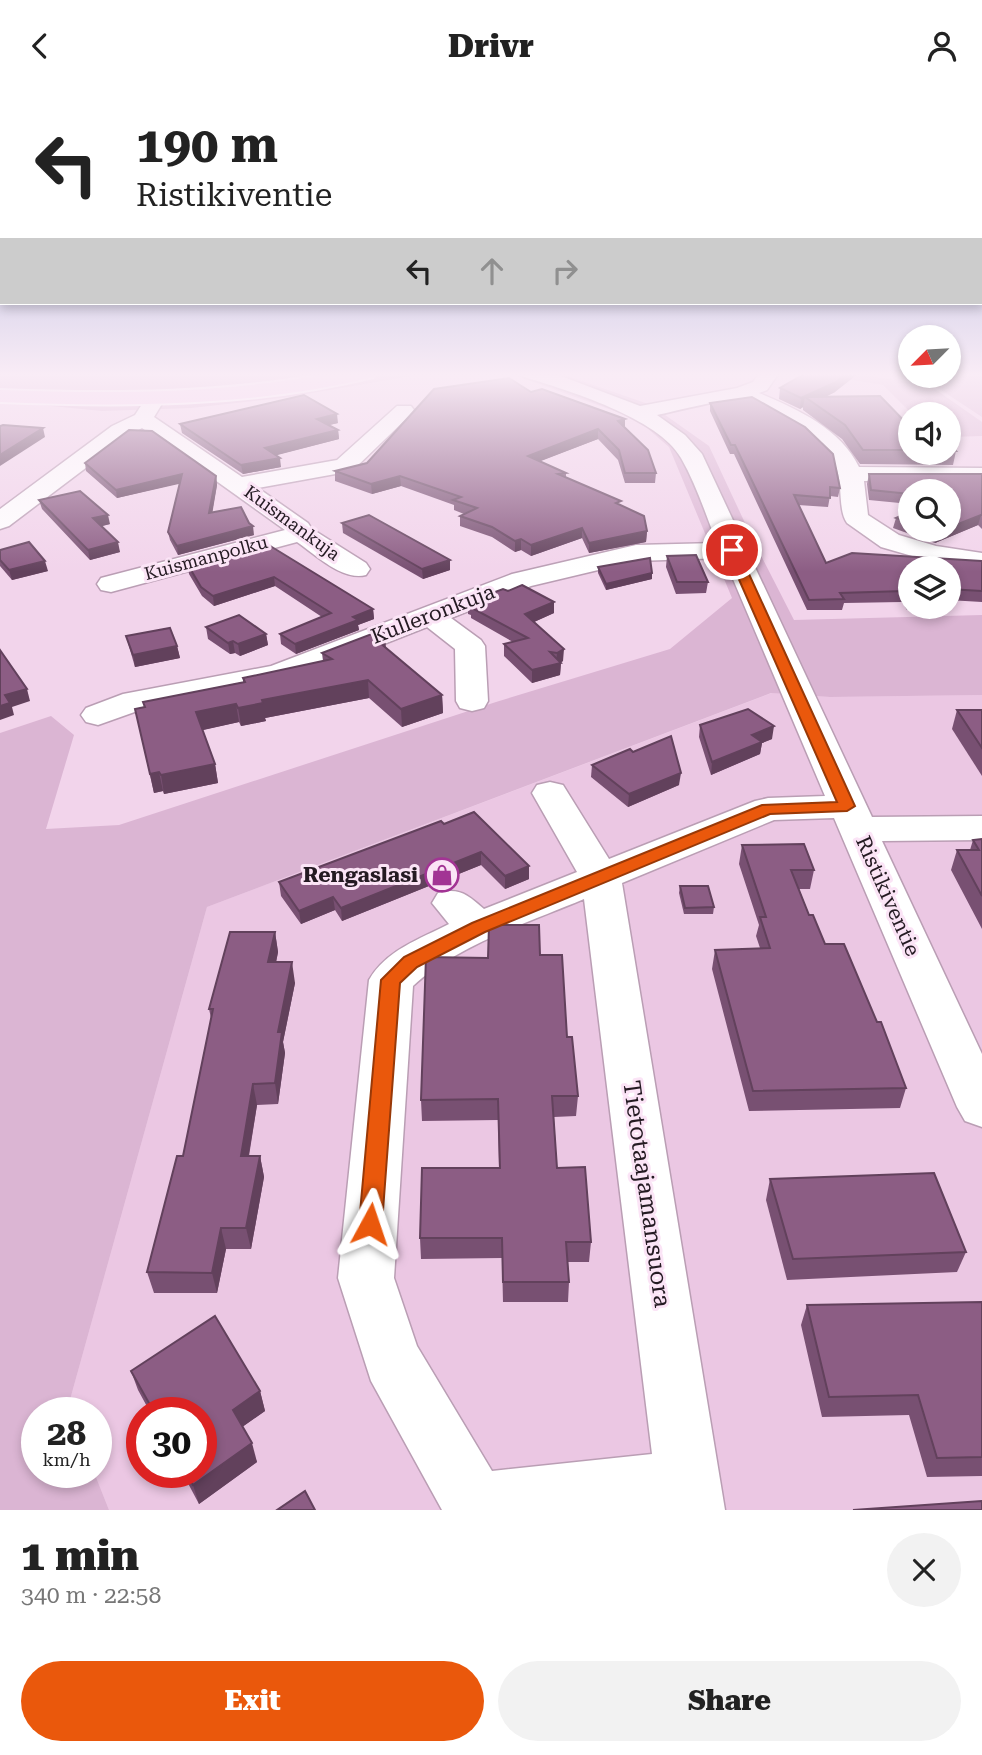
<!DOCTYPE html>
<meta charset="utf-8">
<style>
:root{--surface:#fff;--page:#f2f2f2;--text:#222;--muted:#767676;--accent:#ea580c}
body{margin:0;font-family:"Roboto Serif",serif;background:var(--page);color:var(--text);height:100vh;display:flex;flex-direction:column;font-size:26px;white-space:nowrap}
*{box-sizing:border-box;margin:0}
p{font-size:23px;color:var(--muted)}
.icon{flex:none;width:38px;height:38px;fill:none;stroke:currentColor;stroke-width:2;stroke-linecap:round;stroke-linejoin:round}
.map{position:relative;height:1419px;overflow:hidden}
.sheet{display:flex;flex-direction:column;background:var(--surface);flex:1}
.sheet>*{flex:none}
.top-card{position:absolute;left:0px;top:0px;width:984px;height:214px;box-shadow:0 4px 10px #0003;background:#fff;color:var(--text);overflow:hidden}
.needle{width:46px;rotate:246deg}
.tools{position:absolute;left:898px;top:234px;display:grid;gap:14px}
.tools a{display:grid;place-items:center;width:63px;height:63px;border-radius:50%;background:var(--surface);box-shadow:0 4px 10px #0003;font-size:35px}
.speed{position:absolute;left:21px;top:1306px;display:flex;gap:14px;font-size:35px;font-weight:700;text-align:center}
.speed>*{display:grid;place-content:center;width:91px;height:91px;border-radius:50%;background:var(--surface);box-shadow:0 4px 10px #0003;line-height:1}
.speed small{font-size:18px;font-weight:400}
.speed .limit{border:10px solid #d22;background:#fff;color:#111}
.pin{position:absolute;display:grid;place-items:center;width:60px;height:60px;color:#fff;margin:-30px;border:4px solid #fff;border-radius:50%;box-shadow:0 2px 7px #0007}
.me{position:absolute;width:77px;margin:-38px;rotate:5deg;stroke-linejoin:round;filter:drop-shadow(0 0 5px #0008)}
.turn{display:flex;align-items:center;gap:24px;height:147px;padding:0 21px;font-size:32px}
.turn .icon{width:91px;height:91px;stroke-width:2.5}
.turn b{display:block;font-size:49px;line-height:60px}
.lanes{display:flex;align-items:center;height:66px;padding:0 21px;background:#0003;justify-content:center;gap:35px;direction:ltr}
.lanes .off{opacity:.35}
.round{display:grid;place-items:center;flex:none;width:74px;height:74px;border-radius:37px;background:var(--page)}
.overview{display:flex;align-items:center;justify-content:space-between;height:119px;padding:0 21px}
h1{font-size:42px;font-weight:800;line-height:52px}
.button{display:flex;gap:14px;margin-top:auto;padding:14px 21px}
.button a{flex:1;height:80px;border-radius:42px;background:var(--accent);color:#fff;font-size:28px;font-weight:800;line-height:80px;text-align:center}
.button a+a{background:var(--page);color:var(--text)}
header{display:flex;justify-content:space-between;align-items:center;height:91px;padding:0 21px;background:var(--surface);font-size:32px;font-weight:800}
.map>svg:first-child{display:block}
.built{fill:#ebc7e3;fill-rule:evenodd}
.green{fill:#dbb5d3}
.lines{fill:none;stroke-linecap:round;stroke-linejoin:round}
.minor-casing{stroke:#ba9eb4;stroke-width:3}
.major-casing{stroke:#fff;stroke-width:4}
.minor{fill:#fff;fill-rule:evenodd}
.major{fill:#f8d2f1;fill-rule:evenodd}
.wall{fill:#785072}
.shaded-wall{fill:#62415c}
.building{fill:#8c5d84;stroke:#62415c;stroke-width:2}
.route{fill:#ea580c;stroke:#983908;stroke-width:2}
.labels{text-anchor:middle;stroke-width:6;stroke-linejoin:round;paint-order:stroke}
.far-street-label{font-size:18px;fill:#241a22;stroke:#fbe4f6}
.street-label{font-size:21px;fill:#241a22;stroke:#fbe4f6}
.poi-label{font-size:21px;font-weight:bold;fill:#241a22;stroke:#fbe4f6;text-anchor:end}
.near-street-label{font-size:24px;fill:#241a22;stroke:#fbe4f6}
</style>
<header><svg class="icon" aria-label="back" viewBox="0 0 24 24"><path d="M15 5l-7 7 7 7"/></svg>Drivr<svg class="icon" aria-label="person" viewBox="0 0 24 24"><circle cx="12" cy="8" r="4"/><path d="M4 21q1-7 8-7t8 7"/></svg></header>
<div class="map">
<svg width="982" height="1419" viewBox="0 0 982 1419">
<rect width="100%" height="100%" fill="#f2d4eb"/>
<path class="built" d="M 772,602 L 830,606 L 982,604 L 982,1419 L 109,1419 L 94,1381 L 96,1381 L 96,1321 L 70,1321 L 68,1316 L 207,816 ZM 142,1321 L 201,1321 L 201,1381 L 142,1381 Z"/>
<g class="green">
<polygon points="0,282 428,282 289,306 191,317 102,320 0,310"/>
<polygon points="508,282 559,282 651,314 709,355 752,447 794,529 982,524 982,604 830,606 771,602 207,816 68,1316 70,1321 37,1321 37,1381 94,1381 109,1419 0,1419 0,642 51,625 74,644 46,738 119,734 496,611 670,558 732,507 669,356 647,337 620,322"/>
<polygon points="811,282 849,282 929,294 982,331 982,345 949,346 948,324 913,324 883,294"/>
<polygon points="950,282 982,282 982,326 932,293"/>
</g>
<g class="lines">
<defs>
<g id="minor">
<path d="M 522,282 L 553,282 L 640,315 L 737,297 L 753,291 L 760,282 L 779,282 L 767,299 L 759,302 C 797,318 840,337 859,376 L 982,377 L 982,389 L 979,390 L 864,390 L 868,424 L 899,444 L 936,455 L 982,462 L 982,478 L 933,471 L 881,456 L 847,432 C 837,418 844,390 834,371 C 822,349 765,314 741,309 C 727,306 674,321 657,324 L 685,344 L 702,363 L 872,726 L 982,725 L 982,749 L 882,750 L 982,963 L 982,1036 L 965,1030 L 957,1016 L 834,727 L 774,729 L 622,792 L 725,1419 L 442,1419 L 371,1290 L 338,1187 L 369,889 C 386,859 420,848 449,833 L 432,812 L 438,802 C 459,796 468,804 484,818 L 577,781 L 532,702 L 537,694 L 550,691 L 563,694 L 609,768 L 755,710 L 768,707 L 825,705 L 724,467 L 636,470 L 531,495 L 451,527 L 481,549 L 485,555 L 488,610 L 484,617 L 472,620 L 460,617 L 456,610 L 455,558 L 427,536 L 290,590 L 143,618 L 98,634 L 86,631 L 81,624 L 86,617 L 123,603 L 271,575 L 512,483 L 636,454 L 717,452 C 706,424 696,393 681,367 C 659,327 567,299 524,286 ZM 584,808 L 652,1363 L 492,1380 L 417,1255 L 394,1187 L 413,895 C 455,855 530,831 584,808 Z"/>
<path d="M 155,302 L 162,304 L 165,308 L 154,326 L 242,386 L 337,369 L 397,315 L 411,315 L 414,319 L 411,323 L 352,380 L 258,397 L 308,432 L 312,438 L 366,472 L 370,478 L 366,484 C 342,490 316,464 297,451 L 111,501 L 101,499 L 97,493 L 101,487 L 285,439 L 142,337 L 128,345 L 9,435 L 0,438 L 0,418 L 112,335 L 135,324 L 148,304 Z"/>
</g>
<path id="major" d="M 332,282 L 376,282 L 373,286 C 252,316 124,316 0,311 L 0,299 C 111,303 223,303 332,282 Z"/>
</defs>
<use href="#minor" class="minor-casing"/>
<use href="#major" class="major-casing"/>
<use href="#minor" class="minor"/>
<use href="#major" class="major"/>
</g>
<g class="wall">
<polygon points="780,297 835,301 825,306 910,336 910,362 948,362 948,351 956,360 953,374 860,373 842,348 803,319 803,316 800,318 779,308"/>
<polygon points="531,301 625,328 625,336 656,382 655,392 625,392 618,369 598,348 540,370 566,382 566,386 621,415 647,440 646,451 589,462 582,447 531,465 521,459 515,461 492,446 460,435 460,425 464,423 454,419 454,414 401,395 372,403 335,390 335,380 367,372"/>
<polygon points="710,312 840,397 838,406 830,405 828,416 798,414 826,472 982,470 982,511 948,509 948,478 910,478 910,516 942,516 942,518 907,519 902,511 844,512 842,519 807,519 734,363 730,363 710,320"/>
<polygon points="338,332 329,334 338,339 339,348 276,364 281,376 243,383 182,342 180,333"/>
<polygon points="85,372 216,385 217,394 212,421 254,444 178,464 170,449 168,441 180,392 117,407 86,380"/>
<polygon points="869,383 982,383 982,438 978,434 935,452 893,437 896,427 910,421 910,439 948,439 948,401 910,401 910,413 869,409 867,393"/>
<polygon points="39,409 110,433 101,435 120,461 90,469 42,418"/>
<polygon points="342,432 450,479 423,488 343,442"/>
<polygon points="267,453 373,518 374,528 358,534 359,539 296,563 281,553 280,543 322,526 275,495 214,515 202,505 189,483 188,474"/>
<polygon points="0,459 48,480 12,489 0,475"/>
<polygon points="667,465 708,491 706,502 676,503 666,476"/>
<polygon points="598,476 652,488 606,499 598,482"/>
<polygon points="468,511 554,522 534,531 563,570 561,571 560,584 532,592 504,565 504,553 513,551 471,527 471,524 468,523"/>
<polygon points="206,536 266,543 268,554 240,565 235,562 230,563 208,548"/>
<polygon points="126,545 177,555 180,567 135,576"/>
<polygon points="386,557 442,604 443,622 402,636 369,607 265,627 266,630 241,635 239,631 202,639 215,673 218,692 164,703 163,700 154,702 139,636 144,616 143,611 243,591 243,587 323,570 322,562"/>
<polygon points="957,619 982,619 982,685 952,638"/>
<polygon points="700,634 772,648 762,652 760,663 711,684 699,646"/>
<polygon points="592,674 679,694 628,716 591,686"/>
<polygon points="444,733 529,788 505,798 481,774 342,830 335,819 301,833 281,805 279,791"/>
<polygon points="982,748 982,838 951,779 957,759 970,759 973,749"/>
<polygon points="742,754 814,779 810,798 799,798 809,824 825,853 877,931 906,997 900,1017 749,1020 712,878 715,859 760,857 756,845 759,834 739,773"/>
<polygon points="680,795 714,816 713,823 684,823 679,802"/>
<polygon points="275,841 278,861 276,871 295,892 283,951 285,962 278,1013 257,1014 249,1065 260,1065 264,1086 251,1158 226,1158 217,1202 154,1202 147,1181 183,1065 211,927 209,918"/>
<polygon points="540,864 567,946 578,1005 576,1025 554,1026 557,1077 591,1151 589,1171 568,1171 569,1191 568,1211 503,1211 502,1167 421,1168 420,1147 499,1077 498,1029 422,1030 421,1009 488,867"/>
<polygon points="770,1088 966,1161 957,1181 787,1189 766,1109"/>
<polygon points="982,1211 982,1385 927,1386 909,1324 822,1326 801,1234 807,1214"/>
<polygon points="131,1280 260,1300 265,1320 242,1336 257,1371 199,1413 182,1381 201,1381 201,1321 150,1321 138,1299"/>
</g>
<g class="shaded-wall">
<polygon points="847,282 859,282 835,301 813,312 805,306 803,316 800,318 801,307"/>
<polygon points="337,323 338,332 317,337 317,328"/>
<polygon points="625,328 625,337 618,330"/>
<polygon points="43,337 45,346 0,375 0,364"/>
<polygon points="598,338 598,348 528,375 528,365"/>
<polygon points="338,339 339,348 266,367 265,357"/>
<polygon points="280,367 281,376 243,383 241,374"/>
<polygon points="182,383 183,392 117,407 116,399"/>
<polygon points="216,385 217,394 211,430 209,422"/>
<polygon points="400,385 401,395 372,403 371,393"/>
<polygon points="108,424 110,433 95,437 93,427"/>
<polygon points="981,424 978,434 935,452 937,441 942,439 948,439 948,437"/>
<polygon points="253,435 254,444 178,464 177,455"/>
<polygon points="582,437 582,447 531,465 531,454"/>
<polygon points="647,440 646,451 589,462 589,452"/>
<polygon points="521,448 521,459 515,461 515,450"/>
<polygon points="118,451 120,461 90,469 88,459"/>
<polygon points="450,469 450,479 423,488 422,478"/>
<polygon points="45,470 48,480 12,489 9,479"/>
<polygon points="652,482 652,488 606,499 606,493"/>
<polygon points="274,486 275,495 214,515 213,505"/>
<polygon points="554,511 554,522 525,535 525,523"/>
<polygon points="373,518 374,528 358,534 359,539 296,563 295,553 353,526"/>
<polygon points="385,541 386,559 373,546"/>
<polygon points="266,543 268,554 240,565 238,553"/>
<polygon points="233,550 235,562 230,563 228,552"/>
<polygon points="177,555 180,567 135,576 133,564"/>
<polygon points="564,558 563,570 560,572 561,572 560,584 532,592 532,579 556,573 557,562"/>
<polygon points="368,589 369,607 265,627 266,630 241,635 238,617 262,609"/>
<polygon points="27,598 30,610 12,616 14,624 0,629 0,615 5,604"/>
<polygon points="442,604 443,622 402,636 401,618"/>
<polygon points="236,613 239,631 199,640 196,621"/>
<polygon points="774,635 772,648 762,652 760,663 711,684 712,671 752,644"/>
<polygon points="215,673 218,692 164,703 161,684"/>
<polygon points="159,681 163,700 154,702 150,683"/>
<polygon points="681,682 679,694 628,716 629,703"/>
<polygon points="481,761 481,774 342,830 341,817"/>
<polygon points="529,775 529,788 505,798 505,785"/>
<polygon points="333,806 335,819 301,833 299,820"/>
<polygon points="275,841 278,861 272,892 268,871"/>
<polygon points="292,871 295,892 283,951 285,962 278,1013 275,992 278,941"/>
<polygon points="253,993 257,1014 245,1086 241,1065"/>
<polygon points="260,1065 264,1086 251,1158 246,1137"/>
<polygon points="221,1137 226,1158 217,1202 212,1182"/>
<polygon points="260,1300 265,1320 238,1339 233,1319"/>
<polygon points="252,1352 257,1371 199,1413 193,1394"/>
</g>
<g class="building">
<polygon points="806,282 847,282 836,291 801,307 780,297"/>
<polygon points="509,287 531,301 542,298 625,328 618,330 648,359 656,382 625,382 619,359 598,338 528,365 566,382 558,383 621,410 616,412 644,425 647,440 589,452 582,437 531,454 521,448 515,450 492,436 460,425 477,417 453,409 461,406 400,385 371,393 335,380 367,372 434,298"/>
<polygon points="304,304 337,323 317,328 338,339 265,357 280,367 241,374 180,333"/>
<polygon points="880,305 910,336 910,359 863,359 845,334 805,306"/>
<polygon points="752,306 805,336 833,363 840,397 830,396 830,407 794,404 826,472 852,462 982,470 982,500 948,498 948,478 910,478 910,508 904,500 840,502 844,508 809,509 735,354 731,354 710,312"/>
<polygon points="3,334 43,337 0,364 0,335"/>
<polygon points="129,339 152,340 216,385 209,422 241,416 249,432 253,435 177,455 168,441 182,383 116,399 85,372"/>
<polygon points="948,351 956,360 948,360"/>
<polygon points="869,383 982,383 982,424 981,424 948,437 948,401 910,401 910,403 871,399"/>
<polygon points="80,400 108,424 93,427 118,451 88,459 39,409"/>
<polygon points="910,421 910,432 896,427"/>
<polygon points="369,424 450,469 422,478 342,432"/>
<polygon points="29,451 45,470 9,479 0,469 0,459"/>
<polygon points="267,453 373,518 353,526 358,529 295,553 280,543 331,522 274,486 213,505 201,496 188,474"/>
<polygon points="696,464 708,491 677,491 667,465"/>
<polygon points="650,467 652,482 606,493 598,476"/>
<polygon points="522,494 554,511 525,523 564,558 557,562 550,561 561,572 532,579 504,553 528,547 470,516 474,514 468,511 503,498 508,500"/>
<polygon points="239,524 266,543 238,553 233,550 228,552 206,536"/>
<polygon points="170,537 177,555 133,564 126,545"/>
<polygon points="382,539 385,541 373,546 442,604 401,618 368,589 262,609 263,612 238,617 236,613 196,621 215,673 161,684 159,681 150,683 135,618 145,616 143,611 245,591 243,587 332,568 322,562"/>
<polygon points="0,559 27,598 5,604 10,612 0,615"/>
<polygon points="748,618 774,635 752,644 762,651 712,671 700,634"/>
<polygon points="957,619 982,619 982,657"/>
<polygon points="671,645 681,682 629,703 592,674 630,658 633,661"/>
<polygon points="474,721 529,775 505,785 481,761 341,817 333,806 299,820 279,791 441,730 444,733"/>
<polygon points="982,748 982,805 957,759 979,759 973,749"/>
<polygon points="804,753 814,779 791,779 809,824 813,824 825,853 844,853 877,931 881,931 906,997 753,1000 715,859 770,857 760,826 766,826 742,754"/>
<polygon points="680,795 708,795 714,816 685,817"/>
<polygon points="489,834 539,834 540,864 562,864 567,946 572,946 578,1005 552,1005 557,1077 585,1076 591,1151 566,1151 569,1191 503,1191 502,1147 420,1147 422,1077 500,1077 498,1008 421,1009 426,866 488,867"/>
<polygon points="230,841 275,841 268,871 292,871 278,941 282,941 275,992 253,993 241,1065 260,1065 246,1137 221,1137 212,1182 147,1181 177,1065 183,1065 213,918 209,918"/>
<polygon points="934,1082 966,1161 793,1168 770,1088"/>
<polygon points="982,1211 982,1366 937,1367 918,1304 829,1306 807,1214"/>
<polygon points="215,1225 260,1300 233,1319 252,1352 193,1394 186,1381 201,1381 201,1321 154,1321 131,1280"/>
<polygon points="305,1400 315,1419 277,1419"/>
<polygon points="982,1410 982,1419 853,1419"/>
</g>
<linearGradient id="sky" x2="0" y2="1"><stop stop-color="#99a6d5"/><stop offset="0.59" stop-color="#f9ecf6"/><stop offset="1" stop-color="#f9ecf6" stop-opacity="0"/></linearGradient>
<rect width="982" height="481" fill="url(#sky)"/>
<polygon class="route" points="732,455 738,459 855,715 847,720 770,723 485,841 417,876 400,892 382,1133 379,1140 370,1143 362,1140 359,1133 381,889 404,866 472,832 762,714 837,711 726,459"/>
<defs>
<symbol id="shop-ring" viewBox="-11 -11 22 22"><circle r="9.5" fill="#fbe4f6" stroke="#a23494" stroke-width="1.5"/><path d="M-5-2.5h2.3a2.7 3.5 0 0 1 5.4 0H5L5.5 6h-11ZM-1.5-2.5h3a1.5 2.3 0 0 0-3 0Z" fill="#a23494"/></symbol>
</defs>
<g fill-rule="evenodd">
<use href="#shop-ring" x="423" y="765" width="38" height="38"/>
</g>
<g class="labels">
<g class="far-street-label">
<text transform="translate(292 432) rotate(36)" y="6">Kuismankuja</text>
<text transform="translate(206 467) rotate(-15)" y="6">Kuismanpolku</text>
</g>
<g class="street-label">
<text transform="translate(433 523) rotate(-21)" y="7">Kulleronkuja</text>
<text transform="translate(888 805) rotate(66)" y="7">Ristikiventie</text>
</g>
<g class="poi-label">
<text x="418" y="791">Rengaslasi</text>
</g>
<g class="near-street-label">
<text transform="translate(647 1103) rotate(82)" y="8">Tietotaajamansuora</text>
</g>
</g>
</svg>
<div class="tools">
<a><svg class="needle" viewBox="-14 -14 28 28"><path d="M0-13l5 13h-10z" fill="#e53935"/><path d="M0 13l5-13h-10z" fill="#767676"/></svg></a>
<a><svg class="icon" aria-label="sound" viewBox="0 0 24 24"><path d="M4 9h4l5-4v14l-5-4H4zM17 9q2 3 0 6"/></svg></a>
<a><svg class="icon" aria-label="search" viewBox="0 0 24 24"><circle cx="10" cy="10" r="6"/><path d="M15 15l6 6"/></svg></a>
<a><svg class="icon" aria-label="layers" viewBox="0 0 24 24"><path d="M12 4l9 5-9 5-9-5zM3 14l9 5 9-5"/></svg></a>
</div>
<div class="speed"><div>28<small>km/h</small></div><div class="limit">30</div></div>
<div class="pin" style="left:732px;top:459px;background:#d93025"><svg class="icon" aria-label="arrive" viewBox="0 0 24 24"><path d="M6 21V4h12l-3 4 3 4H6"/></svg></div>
<svg class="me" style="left:370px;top:1133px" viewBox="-20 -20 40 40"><path d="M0-17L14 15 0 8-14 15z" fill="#ea580c" stroke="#fff" stroke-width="4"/></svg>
<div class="top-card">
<div class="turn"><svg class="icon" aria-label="left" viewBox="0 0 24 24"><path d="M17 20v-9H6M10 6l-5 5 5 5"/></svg><div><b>190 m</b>Ristikiventie</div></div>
<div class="lanes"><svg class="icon" aria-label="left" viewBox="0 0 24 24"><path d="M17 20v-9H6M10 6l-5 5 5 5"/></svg><svg class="icon off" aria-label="ahead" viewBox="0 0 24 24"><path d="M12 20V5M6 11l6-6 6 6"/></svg><svg class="icon off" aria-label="right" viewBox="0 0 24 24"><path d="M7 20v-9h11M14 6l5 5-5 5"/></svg></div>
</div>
</div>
<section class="sheet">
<div class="overview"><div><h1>1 min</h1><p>340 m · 22:58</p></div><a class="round"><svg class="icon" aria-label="close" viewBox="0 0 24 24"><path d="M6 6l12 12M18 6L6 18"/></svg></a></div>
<div class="button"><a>Exit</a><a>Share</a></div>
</section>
